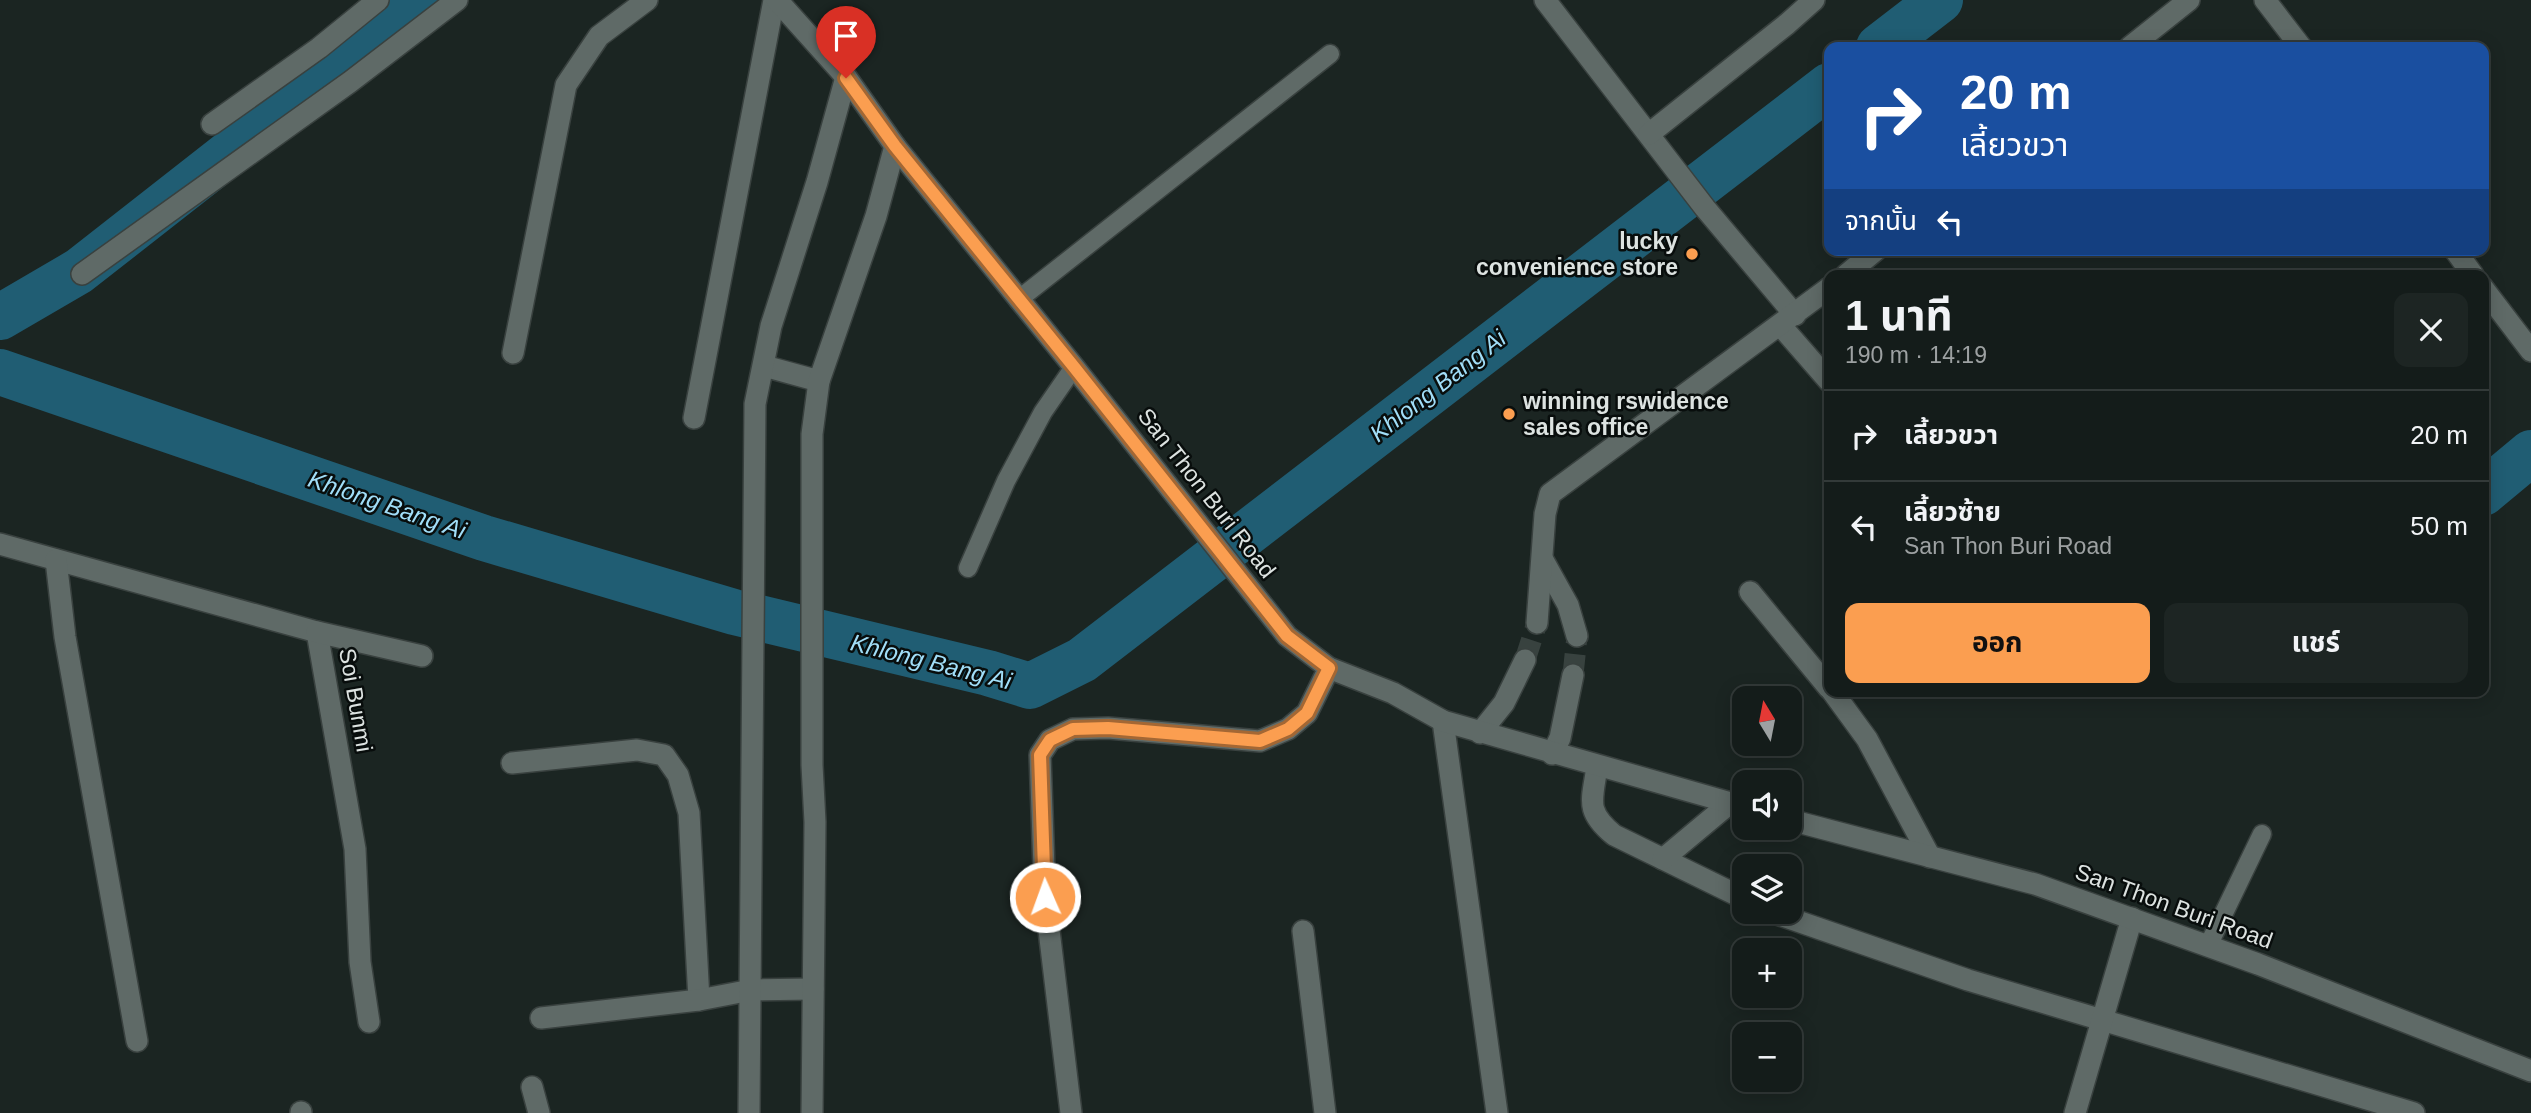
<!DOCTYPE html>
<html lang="th">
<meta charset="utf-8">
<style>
:root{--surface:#141c1a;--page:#1d2523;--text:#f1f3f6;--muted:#9da1a2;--line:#333a39;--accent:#fb9e50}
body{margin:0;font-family:Arial,"Noto Sans Thai",sans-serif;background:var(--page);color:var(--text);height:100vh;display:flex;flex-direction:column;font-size:26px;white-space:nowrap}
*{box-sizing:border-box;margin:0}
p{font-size:23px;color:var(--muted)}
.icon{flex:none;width:38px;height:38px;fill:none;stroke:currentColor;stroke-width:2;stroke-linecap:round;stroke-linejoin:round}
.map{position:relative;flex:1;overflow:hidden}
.sheet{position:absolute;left:1824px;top:270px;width:665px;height:427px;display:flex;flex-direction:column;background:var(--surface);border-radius:14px;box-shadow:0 4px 18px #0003,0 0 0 2px var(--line)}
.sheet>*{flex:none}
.guide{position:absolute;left:1824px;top:42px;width:665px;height:214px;border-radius:14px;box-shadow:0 4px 18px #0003,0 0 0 2px var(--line);background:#1a4fa0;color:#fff;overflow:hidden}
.needle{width:46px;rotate:350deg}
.tools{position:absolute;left:1732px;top:686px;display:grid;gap:14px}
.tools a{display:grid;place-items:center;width:70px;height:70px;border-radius:14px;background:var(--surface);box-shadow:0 4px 18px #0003,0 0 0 2px var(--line);font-size:35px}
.pin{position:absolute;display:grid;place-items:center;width:60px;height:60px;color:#fff;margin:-72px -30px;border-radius:50% 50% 50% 0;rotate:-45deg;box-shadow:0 0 7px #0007}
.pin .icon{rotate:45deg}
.me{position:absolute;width:77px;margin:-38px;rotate:358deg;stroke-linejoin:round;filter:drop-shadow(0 0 5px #0008)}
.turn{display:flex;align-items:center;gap:24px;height:147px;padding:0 21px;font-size:32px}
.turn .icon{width:91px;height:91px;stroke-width:2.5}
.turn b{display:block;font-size:49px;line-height:60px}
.then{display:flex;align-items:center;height:66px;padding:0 21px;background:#0003;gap:14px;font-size:26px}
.round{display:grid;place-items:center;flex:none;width:74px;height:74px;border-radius:14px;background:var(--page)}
.headline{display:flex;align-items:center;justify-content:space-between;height:119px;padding:0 21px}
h1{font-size:42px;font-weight:700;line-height:52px}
.cta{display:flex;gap:14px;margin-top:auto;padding:14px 21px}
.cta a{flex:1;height:80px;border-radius:14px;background:var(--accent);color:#111;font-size:28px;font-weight:700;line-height:80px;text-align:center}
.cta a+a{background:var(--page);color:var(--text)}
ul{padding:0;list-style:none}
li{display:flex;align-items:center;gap:21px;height:91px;padding:0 21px;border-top:2px solid var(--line)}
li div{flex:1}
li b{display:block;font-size:26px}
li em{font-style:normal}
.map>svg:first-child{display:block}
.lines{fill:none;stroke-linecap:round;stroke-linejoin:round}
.canal{stroke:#205d73;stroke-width:46}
.street-tunnel{stroke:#38423f;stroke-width:21;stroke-dasharray:21 10;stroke-linecap:butt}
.lane-casing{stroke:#39413f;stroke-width:21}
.street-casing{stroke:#39413f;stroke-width:24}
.secondary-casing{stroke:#39413f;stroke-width:24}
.lane{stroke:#5f6a67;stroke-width:18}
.street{stroke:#5f6a67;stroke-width:21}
.secondary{stroke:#5f6a67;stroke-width:21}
.route-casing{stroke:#a36734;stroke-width:18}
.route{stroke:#fb9e50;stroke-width:12}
.poi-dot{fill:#fb9e50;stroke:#080d0c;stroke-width:2.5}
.labels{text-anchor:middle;stroke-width:5;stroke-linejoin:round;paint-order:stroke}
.poi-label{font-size:23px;font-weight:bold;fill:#dde3e1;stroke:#080d0c;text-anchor:end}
.street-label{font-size:23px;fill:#dde3e1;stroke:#080d0c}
.water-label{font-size:24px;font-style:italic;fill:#a1def8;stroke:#080d0c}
</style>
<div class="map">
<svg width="2531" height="1113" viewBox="0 0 2531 1113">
<rect width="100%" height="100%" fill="#1b2522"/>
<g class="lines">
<g class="canal">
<polyline points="1879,47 1940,0"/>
<polyline points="0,317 79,271 425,0"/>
<polyline points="0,372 484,538 734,612 988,673 1030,686 1082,660 1829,86"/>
<polyline points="2483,493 2531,453"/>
</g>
<g class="street-tunnel">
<polyline points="1525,660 1537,623"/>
<polyline points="1573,675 1577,636"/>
</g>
<defs>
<g id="lane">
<polyline points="1018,300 1330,54"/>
<polyline points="968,568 1006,481 1043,412 1074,367"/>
<polyline points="2208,946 2262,834"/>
</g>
<g id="street">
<polyline points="1545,0 1705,208 1795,315"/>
<polyline points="2265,0 2301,47"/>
<polyline points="2130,47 2189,0"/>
<polyline points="212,124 319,48 378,0"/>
<polyline points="1649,134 1787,24 1814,0"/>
<polyline points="2455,250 2473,275"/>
<polyline points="82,274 350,82 457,0"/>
<polyline points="1846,275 1876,250"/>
<polyline points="2483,288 2531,351"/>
<polyline points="1781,326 1829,381"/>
<polyline points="513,353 566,85 599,36 647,0"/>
<polyline points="764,366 819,381"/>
<polyline points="694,418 774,0"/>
<polyline points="0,544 317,632 355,849 360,962 369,1022"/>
<polyline points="56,560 65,637 137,1041"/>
<polyline points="1543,560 1568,605 1577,636"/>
<polyline points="1750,592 1829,688"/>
<polyline points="1537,623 1545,514 1550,494 1829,288"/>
<polyline points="317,632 422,656"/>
<polyline points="1832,691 1867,739 1930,857"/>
<polyline points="1443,721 1497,1113"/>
<polyline points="1480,733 1504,703 1525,660"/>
<polyline points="1552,754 1560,738 1573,675"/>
<polyline points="512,763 637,750 664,755 678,775 689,813 699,1000"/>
<path d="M 1597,767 C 1592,801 1585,811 1614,835 L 1745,899"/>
<polyline points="1663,859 1730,803"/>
<polyline points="1771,912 1968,980 2414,1113"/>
<polyline points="1303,931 1325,1113"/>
<polyline points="541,1018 699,1000 751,990 813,989"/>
<polyline points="532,1087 539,1113"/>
<polyline points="301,1112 301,1113"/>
<polyline points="749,1113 755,404 771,326 817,182 846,77"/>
<polyline points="812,1113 815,822 812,765 812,434 819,381 876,216 895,146"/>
<polyline points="1071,1113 1045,897 1040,755 1050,740 1073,729 1108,728 1260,741 1288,729 1307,713 1329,668"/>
<polyline points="2075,1113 2132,918"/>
</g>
<g id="secondary">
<polyline points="777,0 846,77 895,146 1074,367 1287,636 1329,668 1393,693 1443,721 1745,807"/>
<polyline points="1790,820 2035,884 2258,964 2531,1071"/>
</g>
</defs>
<use href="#lane" class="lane-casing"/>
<use href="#street" class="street-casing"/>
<use href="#secondary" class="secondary-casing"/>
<use href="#lane" class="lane"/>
<use href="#street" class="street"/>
<use href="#secondary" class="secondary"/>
</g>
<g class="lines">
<defs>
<polyline id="route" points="846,78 895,146 1074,367 1287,636 1329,668 1307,713 1288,729 1260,741 1108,728 1073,729 1050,740 1040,755 1045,897"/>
</defs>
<use href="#route" class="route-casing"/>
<use href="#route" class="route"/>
</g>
<g class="poi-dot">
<circle cx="1692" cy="254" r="7"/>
<circle cx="1509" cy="414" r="7"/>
</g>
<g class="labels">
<g class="poi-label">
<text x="1678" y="249">lucky<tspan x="1678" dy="26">convenience store</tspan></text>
<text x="1523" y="409" text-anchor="start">winning rswidence<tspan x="1523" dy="26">sales office</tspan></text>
</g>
<g class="street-label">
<text transform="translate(1207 493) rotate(52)" y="8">San Thon Buri Road</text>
<text transform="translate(356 700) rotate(80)" y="8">Soi Bunmi</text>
<text transform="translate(2174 906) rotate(20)" y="8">San Thon Buri Road</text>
</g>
<g class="water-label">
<text transform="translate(1438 386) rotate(-38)" y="8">Khlong Bang Ai</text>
<text transform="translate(387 505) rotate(19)" y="8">Khlong Bang Ai</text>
<text transform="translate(931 662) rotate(14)" y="8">Khlong Bang Ai</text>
</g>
</g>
</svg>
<div class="tools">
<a><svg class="needle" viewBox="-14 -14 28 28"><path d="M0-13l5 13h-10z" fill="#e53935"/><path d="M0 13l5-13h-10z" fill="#9da1a2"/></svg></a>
<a><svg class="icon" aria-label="sound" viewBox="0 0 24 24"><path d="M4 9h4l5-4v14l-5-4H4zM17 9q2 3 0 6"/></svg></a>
<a><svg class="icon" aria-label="layers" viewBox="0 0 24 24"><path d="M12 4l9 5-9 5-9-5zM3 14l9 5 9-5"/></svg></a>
<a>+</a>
<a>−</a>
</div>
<div class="pin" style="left:846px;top:78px;background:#d93025"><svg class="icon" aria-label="arrive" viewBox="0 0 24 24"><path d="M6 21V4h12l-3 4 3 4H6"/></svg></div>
<svg class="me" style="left:1045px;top:897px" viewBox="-20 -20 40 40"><circle r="17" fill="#fb9e50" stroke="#fff" stroke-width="3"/><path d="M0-11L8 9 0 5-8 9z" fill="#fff"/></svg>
<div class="guide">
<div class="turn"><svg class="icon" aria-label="right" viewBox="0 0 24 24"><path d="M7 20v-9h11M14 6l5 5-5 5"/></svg><div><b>20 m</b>เลี้ยวขวา</div></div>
<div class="then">จากนั้น<svg class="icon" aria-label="left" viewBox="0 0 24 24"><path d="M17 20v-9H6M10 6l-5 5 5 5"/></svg></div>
</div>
<section class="sheet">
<div class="headline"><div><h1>1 นาที</h1><p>190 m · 14:19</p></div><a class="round"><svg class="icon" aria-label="close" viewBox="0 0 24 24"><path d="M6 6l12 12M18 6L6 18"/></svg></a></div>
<ul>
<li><svg class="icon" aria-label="right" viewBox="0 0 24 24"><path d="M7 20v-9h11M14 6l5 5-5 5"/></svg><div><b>เลี้ยวขวา</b></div><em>20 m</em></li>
<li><svg class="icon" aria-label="left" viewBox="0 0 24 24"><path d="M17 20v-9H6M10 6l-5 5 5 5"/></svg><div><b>เลี้ยวซ้าย</b><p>San Thon Buri Road</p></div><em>50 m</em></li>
</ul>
<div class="cta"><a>ออก</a><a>แชร์</a></div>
</section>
</div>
